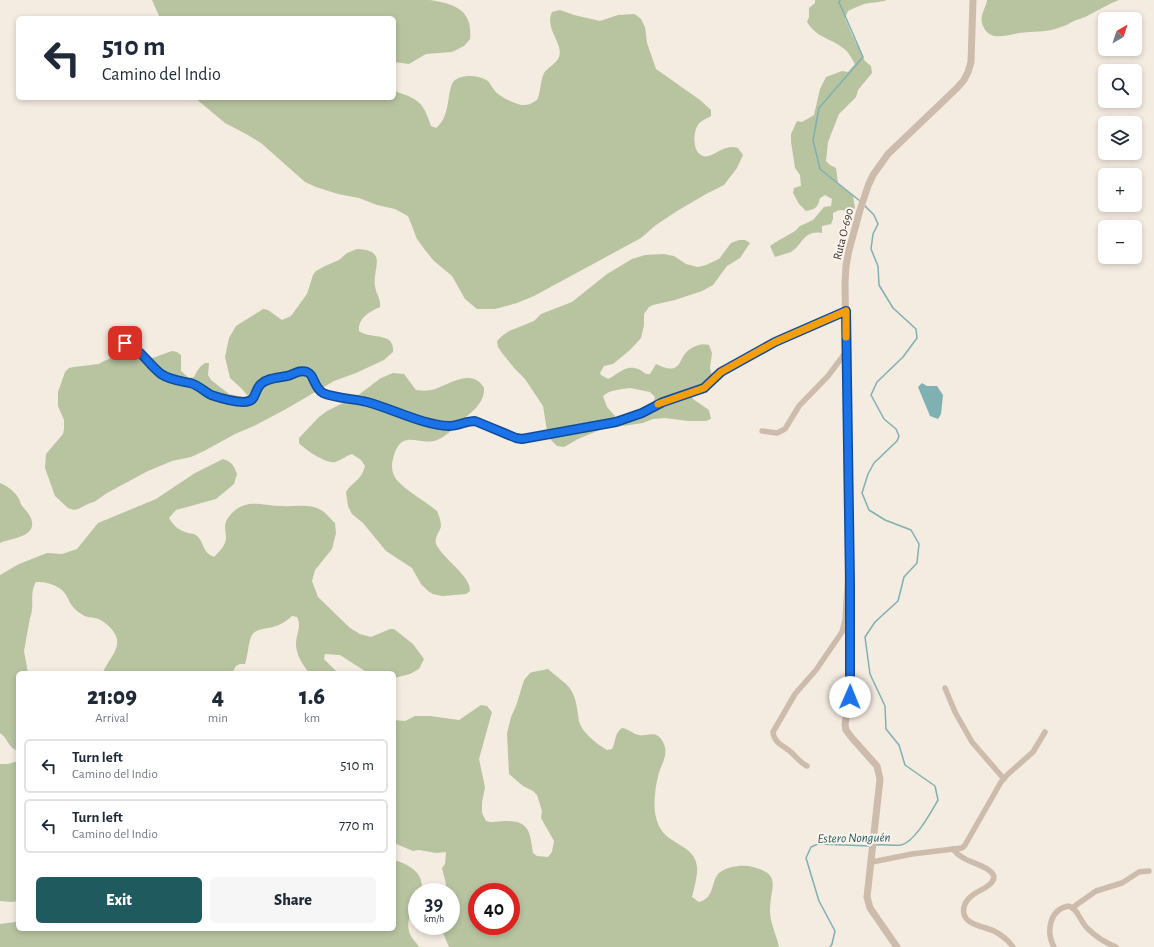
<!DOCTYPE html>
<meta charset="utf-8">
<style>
:root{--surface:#fff;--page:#f6f6f7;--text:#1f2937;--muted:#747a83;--line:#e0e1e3;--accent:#1f5a5e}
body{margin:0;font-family:"Alegreya Sans",sans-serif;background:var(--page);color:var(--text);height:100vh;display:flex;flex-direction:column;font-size:15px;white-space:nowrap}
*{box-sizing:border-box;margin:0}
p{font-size:13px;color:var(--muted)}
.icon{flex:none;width:22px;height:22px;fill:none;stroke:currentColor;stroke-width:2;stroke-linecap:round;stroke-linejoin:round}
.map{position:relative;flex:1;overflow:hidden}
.panel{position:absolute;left:16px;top:671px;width:380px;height:260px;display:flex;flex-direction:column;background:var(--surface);border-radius:6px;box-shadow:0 2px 6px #0003}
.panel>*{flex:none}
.guide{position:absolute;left:16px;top:16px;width:380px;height:84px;border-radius:6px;box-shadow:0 2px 6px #0003;background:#fff;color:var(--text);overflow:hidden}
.needle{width:26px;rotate:39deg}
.buttons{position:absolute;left:1098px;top:12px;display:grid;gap:8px}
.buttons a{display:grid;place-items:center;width:44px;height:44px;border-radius:6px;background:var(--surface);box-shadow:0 2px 6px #0003;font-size:20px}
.speed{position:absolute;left:408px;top:883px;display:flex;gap:8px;font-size:20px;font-weight:700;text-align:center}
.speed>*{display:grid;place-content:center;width:52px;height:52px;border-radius:50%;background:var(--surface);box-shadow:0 2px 6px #0003;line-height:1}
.speed small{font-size:10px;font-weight:400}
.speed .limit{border:6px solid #d22;background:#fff;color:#111}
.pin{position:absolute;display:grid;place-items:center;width:34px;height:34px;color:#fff;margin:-17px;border-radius:8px;box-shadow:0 2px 6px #0006}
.me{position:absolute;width:44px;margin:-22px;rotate:1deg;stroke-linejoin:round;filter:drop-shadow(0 0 3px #0008)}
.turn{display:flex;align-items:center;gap:14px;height:84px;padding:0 20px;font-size:18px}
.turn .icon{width:52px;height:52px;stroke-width:2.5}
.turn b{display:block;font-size:28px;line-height:34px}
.eta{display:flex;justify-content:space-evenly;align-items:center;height:68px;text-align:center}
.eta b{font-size:24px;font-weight:800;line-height:28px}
.cta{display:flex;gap:8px;margin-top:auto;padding:8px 20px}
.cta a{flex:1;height:46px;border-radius:6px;background:var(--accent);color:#fff;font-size:16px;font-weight:800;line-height:46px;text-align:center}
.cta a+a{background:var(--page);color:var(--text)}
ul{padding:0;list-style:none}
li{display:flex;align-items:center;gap:12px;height:54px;margin:0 8px 6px;padding:0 12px;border:2px solid var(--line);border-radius:6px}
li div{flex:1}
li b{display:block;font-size:15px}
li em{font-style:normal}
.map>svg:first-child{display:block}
.green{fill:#b8c4a0;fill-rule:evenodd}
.water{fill:#7fb0b2}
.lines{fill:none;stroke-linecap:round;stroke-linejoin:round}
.stream{stroke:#7fb0b2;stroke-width:1.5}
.minor{stroke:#cdbbac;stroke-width:5.5}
.tertiary{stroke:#cdbbac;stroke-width:7}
.route-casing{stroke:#114b97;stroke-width:10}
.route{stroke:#1a73e8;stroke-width:7}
.slow{stroke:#f59e0b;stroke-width:7}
.labels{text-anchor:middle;stroke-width:4;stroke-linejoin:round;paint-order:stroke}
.street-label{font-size:12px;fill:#3b302b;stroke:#fbf5ee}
.water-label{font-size:13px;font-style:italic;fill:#1f5a5e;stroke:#fbf5ee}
</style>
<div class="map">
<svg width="1154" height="947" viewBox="0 0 1154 947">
<rect width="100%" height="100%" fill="#f4ebe1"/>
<g class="green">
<path d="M 152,0 L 430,0 C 455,4 473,10 470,39 L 464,46 L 452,52 L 426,54 L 409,64 L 394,62 L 394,18 L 160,18 Z"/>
<path d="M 815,0 L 887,0 C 879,3 871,2 864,4 C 858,6 853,9 848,11 L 845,18 L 852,35 L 865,61 L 871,66 L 872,73 L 858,90 L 856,97 L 839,114 L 828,142 L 826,161 L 830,165 L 836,168 L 838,183 L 853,196 L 855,208 L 850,213 C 843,209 840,209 833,213 L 833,219 L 831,224 L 822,226 L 822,233 C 803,230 803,245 791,252 C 786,254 780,255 775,257 L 770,246 L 776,242 L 795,231 L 800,226 L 813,220 L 824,207 L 831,206 L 832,199 L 825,195 L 820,198 C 818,207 816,209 806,211 L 799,204 L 793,193 L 794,188 L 801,186 L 800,175 L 795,168 L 791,142 L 791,134 L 797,121 L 802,122 L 814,115 L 820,89 L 826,77 L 842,71 L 848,72 L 855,64 C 851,58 849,52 843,48 C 829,37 818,39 807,22 L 809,17 L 809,8 L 815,3 Z"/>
<path d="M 987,0 L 1119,0 C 1108,4 1099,10 1089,15 C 1084,18 1078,19 1072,22 C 1068,24 1065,26 1061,27 C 1046,33 1033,31 1019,33 C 1005,35 988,43 982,23 C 980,14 986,8 987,0 Z"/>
<path d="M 560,10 L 574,15 L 600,21 L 618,15 L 634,14 L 636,15 L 641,19 L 645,27 L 647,43 L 656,69 L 700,100 L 711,110 L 711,116 C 707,119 701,120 698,125 C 693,132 692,152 703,156 C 713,159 723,143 738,148 L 743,155 L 737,168 L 724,185 L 708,193 L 677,211 L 656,225 L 641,238 L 534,296 L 517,303 L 495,309 L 477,309 L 465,299 L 452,276 L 434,261 L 425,250 L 417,239 L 408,216 L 395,209 L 377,205 L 359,198 L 338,194 L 316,187 L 305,182 L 261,143 L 246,134 L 225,123 L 195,98 L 394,98 L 394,91 C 418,99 423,101 431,126 L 436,128 C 452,116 446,87 455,80 C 463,74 479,75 488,81 C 491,84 492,88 495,91 C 500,97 518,106 525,105 C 530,105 533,102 537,100 C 541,92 540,81 544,73 C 548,67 556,64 559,57 C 564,43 544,29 552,12 Z"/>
<path d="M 739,240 L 745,240 L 750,243 L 740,258 L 727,266 L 713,285 L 702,291 L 675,300 L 653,305 L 649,307 L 644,314 L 644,325 L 641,338 L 630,350 L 613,364 L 604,366 L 600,373 L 601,375 L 608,379 C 618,374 626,364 638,369 C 644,371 644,375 650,374 L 656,364 C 662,366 667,370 674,368 C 680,366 681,359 684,355 C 689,348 700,342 709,345 L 712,353 L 710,368 L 713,379 L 709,384 L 693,391 L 692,397 L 693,399 L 709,410 L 711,419 L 706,421 L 688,421 L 665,418 L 653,419 L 643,423 L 602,429 L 578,439 L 564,447 L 557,446 L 548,437 L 543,406 L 525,379 L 515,369 L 502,353 L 498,347 L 497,341 L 502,336 L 509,331 L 534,321 L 541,314 L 572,302 L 607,274 L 632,259 L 645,255 L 664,254 L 674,256 L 686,264 L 698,267 L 706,265 L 719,259 L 731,243 ZM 630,388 L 650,392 L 655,397 L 654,402 C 649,408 624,416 616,417 L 607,407 L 603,396 C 609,390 622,389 630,388 Z"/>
<path d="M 357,249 C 389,250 372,269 375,286 C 376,294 381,299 380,307 C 369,312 358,318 359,331 C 371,340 395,331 393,352 L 384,360 L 356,373 L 334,381 L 286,409 L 254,426 L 235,434 L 204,451 L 191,457 L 172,461 L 148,471 L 107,493 L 94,502 L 90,503 L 78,509 L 74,510 L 68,508 L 55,496 L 45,468 L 46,454 L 63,434 L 64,429 L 64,420 L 58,406 L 58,392 L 65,372 L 69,368 L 74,367 L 99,364 L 104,361 L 118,355 L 147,360 L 172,351 L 177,352 L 181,355 L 181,371 L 189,378 L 194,377 C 197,371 199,367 205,363 L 209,363 L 208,375 L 211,380 L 229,394 L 244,397 L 248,396 L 241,388 L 230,378 L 225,357 L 229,338 L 236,326 L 263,309 L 268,310 L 282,320 L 291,316 L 307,294 L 313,275 L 316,271 L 325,266 L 339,260 L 347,253 Z"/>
<path d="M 393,373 L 404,374 L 416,390 C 423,391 429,391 435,389 C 451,383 473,368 484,388 C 485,404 469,414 459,423 C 452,430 446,436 437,440 C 419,447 401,426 393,459 C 391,466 392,473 396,479 C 407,492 424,500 437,511 C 439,516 441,521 441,526 C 440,532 434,537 436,544 C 443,559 471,576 470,591 L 466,594 L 442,596 L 433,594 L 428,591 L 421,584 L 412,568 L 386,551 L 363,523 L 352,514 L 348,506 L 346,492 C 354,480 361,481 365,466 L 361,460 L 352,454 C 346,456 341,460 335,462 C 326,464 304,449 299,443 L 299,438 L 319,417 L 327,411 L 357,396 L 381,378 Z"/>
<path d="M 223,459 L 228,461 L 232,464 L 235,469 L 237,474 L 234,484 L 216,499 L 176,510 L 169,518 C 174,526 178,530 188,533 C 191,534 194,533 197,536 C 205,543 201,551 214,557 C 219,552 225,546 226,539 C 226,531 223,525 228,518 C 244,496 261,506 282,506 C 295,507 309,503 321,510 C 326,513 331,519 335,523 L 336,533 L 332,549 L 315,570 L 312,581 L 318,597 L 350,628 L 360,634 L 371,637 L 390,629 L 394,629 L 413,644 L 424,659 L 419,669 L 410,674 L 394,678 L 394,673 L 368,673 L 340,655 L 325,654 L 324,659 L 338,673 L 309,673 C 303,665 296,655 296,644 C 296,634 302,627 297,617 L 292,616 C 287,621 280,625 273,627 C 266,629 255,628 251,637 C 248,645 248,655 245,664 L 240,664 L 236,666 L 232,673 L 103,673 C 106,662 119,652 117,639 C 115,630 104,620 95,618 C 91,617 87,618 83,615 C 80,613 76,611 74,608 C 68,602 67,592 59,588 C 51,583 45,582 36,582 C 29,593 35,606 30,618 L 24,651 L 28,673 L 18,673 L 18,751 C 8,748 8,738 0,733 L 0,575 L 19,564 L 47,553 L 62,554 L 77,549 L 98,523 L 156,499 L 195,473 Z"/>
<path d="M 0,483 C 6,485 14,491 17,496 C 20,499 20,504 23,507 C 28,513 35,520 31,529 C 26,538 8,539 0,543 Z"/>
<path d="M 548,669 C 555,676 566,682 571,690 C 577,700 577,710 579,721 C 582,733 597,744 607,750 L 612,749 C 616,742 614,733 622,728 C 629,729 633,734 639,735 C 648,737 656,729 663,742 C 670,755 660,765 658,777 C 655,787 653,808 656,817 C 657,822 659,827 662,831 C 672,845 695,846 697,867 C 698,874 694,889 692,897 L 699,902 C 716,897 710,882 719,873 C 726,867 739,865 748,866 C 784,873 770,885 770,911 C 770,923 777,936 779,947 L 449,947 L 440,926 L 451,926 L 451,892 L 445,892 L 446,884 L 442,868 L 445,864 L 446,852 L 436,853 L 419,850 L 413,851 L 394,843 L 394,720 L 405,721 L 415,716 L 430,716 L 459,720 L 481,705 L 487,706 L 492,712 L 479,759 L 485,787 L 482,802 L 482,813 L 486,821 C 493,823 498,821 505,821 C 530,820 530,833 533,853 L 537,856 L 548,857 L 552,852 L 554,841 L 541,818 L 542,811 L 537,795 L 533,791 L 523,786 L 509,774 L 507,733 L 511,717 L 516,706 L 524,680 L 530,673 L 533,672 ZM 477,892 L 511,892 L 511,926 L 477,926 Z"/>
<polygon points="18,761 18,901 12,902 0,901 0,764 8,764"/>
<path d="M 394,860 C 409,864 426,874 421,892 L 417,892 C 417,906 405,917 409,931 C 410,937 416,942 419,947 L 0,947 L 0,924 L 15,922 L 18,920 L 18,929 L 394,929 Z"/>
</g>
<polygon class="water" points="922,383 927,386 937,386 943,395 941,414 938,419 930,416 918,387"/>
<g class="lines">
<g class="stream">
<polyline points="840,0 839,2 863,57 819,108 813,140 820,169 860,201"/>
<path d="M 864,205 L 874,215 L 878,224 L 873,234 L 871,249 L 878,266 L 879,285 L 893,308 L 916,329 L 917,338 L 903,357 L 877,382 L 871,395 L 884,419 L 896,429 L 899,436 L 897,441 L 874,463 L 868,474 L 862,493 L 869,510 L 885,520 L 911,530 L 919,544 L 917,563 L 904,577 L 898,601 L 875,622 L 865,637 L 870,674 L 885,706 L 886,729 L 899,745 L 905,765 L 935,786 L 938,800 C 931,812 915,842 901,845 C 893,846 884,844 876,845"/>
<polyline points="830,947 832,944 835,931 819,901 806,858 811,847 818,844 870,846"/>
</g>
<g class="minor">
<path d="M 125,343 C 142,350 147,363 161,373 C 170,380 180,381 190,383 C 198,385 204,391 211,395 C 220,398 234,402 243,402 C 258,402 253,391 261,384 C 267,378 278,378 287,376 C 293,375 299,369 307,372 C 314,374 314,388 323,393 C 334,398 355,399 367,402 C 393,409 423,425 449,426 C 458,426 466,421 475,421 L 517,438 L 522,439 L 616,422 L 642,413 L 663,402 L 704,388 L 721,371 L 775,342 L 846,311"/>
<polyline points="762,431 777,433 785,429 799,406 828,376 846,352"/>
<polyline points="945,688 955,712 972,742 1004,779"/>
<path d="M 807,766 C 801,763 797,758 792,753 C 785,746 774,744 773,732 L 795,694 L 816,670 L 842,632 L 845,620 L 848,572"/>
<path d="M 953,849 C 964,864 987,863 994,876 C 994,890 968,890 964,907 C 960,925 984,926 994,931 C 1002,935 1008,940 1013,947"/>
<polyline points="872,862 912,854 962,848 965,845 1001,782 1007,775 1033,752 1045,732"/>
<polyline points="1072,908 1096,891 1122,883 1139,872 1149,871"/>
<path d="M 1054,947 C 1046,932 1049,909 1069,906 C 1078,909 1080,921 1087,928 C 1095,936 1106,943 1116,947"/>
</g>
<polyline class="tertiary" points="897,947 870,908 867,897 880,779 877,766 852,738 846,730 845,725 846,718 850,705 851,665 848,427 846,352 845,283 846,266 849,250 860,210 868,186 873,175 888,154 957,88 964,80 968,72 971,62 973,0"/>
</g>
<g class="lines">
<defs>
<path id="route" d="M 125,343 C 142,350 147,363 161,374 C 170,380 180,381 190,383 C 198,385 204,391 211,395 C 220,398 234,402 243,402 C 258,402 253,391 261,384 C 267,378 278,378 287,376 C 293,375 299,369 307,372 C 314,374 314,388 323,393 C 334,398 355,399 367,402 C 393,409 423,425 449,426 C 458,426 466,421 475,421 L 516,438 L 522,439 L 616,422 L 642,413 L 663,402 L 704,388 L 721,372 L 775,342 L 846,311 L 850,583 L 850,697"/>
</defs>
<use href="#route" class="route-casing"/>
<use href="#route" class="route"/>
<polyline class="slow" points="658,404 704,388 721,372 775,342 846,311 846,337"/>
</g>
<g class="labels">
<g class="street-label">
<text transform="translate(843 234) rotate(-76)" y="4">Ruta O-690</text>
</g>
<g class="water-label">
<text transform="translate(854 837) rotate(-1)" y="5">Estero Nonguén</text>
</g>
</g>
</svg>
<div class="buttons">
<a><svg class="needle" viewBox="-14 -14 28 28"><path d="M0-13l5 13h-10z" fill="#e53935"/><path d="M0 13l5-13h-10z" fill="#747a83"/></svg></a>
<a><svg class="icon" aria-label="search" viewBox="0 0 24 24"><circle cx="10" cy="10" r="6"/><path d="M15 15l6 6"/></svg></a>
<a><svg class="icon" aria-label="layers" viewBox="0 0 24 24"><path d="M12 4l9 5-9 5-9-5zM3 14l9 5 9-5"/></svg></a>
<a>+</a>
<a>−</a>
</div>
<div class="speed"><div>39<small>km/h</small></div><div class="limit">40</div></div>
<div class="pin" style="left:125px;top:343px;background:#d93025"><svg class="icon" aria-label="arrive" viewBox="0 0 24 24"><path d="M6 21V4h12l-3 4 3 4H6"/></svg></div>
<svg class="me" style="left:850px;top:697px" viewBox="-20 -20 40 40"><circle r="19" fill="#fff"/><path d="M0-13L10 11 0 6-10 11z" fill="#1a73e8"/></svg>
<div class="guide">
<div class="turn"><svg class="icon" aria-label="left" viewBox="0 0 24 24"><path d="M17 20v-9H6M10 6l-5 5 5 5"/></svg><div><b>510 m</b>Camino del Indio</div></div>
</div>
<section class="panel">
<div class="eta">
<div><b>21:09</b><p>Arrival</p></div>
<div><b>4</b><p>min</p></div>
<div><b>1.6</b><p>km</p></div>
</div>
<ul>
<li><svg class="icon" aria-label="left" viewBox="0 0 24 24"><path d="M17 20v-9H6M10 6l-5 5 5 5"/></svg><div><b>Turn left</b><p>Camino del Indio</p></div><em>510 m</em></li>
<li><svg class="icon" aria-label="left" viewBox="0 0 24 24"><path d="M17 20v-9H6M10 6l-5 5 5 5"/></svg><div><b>Turn left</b><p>Camino del Indio</p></div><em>770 m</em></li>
</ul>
<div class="cta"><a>Exit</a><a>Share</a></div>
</section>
</div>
